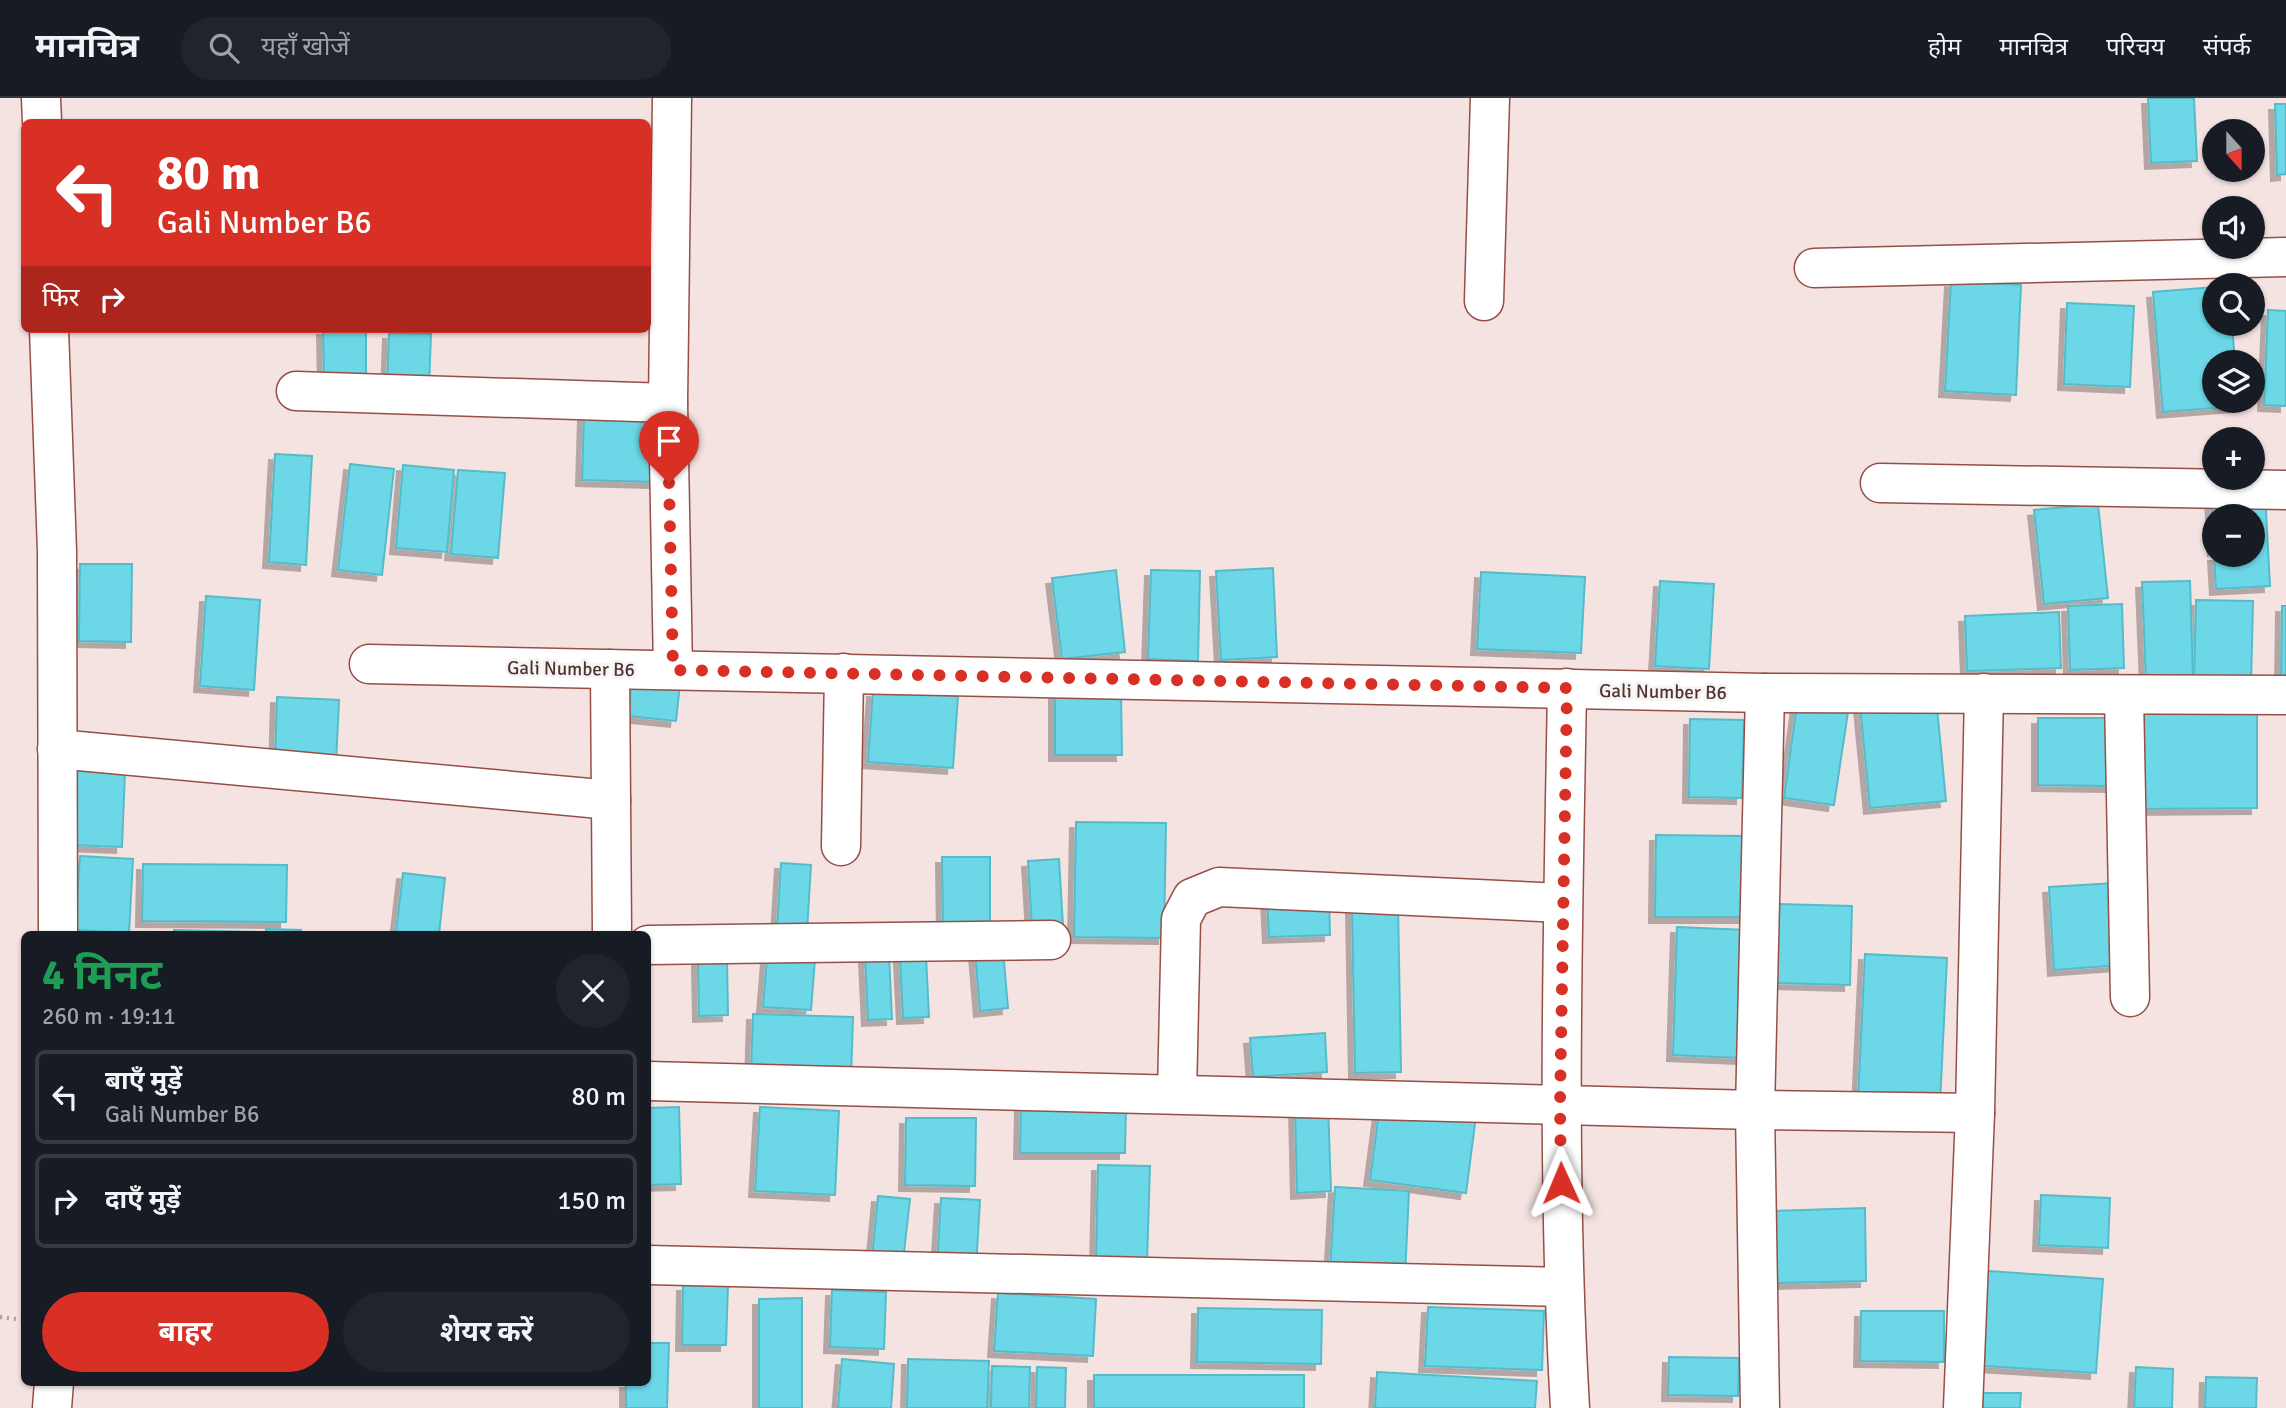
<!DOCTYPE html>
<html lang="hi">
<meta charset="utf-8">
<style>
:root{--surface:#171b24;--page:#20242c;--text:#f1f3f6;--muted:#9ea1a6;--line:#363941;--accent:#d93025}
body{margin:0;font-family:Signika,"Noto Sans Devanagari",sans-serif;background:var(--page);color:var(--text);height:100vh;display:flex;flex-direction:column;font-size:26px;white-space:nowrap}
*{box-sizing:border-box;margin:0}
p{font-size:23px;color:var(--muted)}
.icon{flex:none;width:38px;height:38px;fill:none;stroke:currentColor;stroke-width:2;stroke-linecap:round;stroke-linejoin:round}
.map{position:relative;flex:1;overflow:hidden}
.panel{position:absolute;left:21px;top:833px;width:630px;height:455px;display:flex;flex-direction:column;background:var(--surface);border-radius:10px;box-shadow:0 2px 5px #0004}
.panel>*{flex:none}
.banner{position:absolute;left:21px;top:21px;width:630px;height:214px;border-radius:10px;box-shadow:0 2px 5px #0004;background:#d93025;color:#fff;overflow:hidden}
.needle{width:46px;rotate:159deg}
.fabs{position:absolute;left:2202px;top:21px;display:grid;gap:14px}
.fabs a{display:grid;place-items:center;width:63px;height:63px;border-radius:50%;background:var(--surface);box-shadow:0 2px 5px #0004;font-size:35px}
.pin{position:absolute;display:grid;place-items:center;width:60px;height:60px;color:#fff;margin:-72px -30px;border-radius:50% 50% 50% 0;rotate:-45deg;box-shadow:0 0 7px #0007}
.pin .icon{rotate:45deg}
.me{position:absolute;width:77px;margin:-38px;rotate:359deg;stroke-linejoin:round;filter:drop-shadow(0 0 5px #0008)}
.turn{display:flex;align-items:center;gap:24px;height:147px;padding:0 21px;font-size:32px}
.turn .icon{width:91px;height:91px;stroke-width:2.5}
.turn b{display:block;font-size:49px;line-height:60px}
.then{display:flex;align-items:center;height:66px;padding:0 21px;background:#0003;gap:14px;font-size:26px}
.round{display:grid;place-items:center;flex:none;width:74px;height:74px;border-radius:37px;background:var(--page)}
.head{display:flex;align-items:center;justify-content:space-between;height:119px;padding:0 21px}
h1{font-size:42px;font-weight:700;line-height:52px;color:#1e9e55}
.cta{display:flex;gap:14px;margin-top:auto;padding:14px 21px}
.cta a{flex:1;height:80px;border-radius:42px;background:var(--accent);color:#fff;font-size:28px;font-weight:700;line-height:80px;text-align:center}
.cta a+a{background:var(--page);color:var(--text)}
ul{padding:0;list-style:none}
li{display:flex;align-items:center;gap:21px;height:94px;margin:0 14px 10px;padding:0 7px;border:4px solid var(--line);border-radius:10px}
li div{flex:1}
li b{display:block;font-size:26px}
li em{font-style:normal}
header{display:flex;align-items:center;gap:42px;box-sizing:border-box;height:98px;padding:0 35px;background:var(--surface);border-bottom:2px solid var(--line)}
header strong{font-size:33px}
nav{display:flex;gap:38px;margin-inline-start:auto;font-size:24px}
.search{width:490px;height:63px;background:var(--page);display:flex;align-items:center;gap:18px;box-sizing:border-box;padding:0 24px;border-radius:38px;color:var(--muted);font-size:26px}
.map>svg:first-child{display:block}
.building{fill:#6cd8e7;stroke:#57bbc9;stroke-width:2;filter:url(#shadow)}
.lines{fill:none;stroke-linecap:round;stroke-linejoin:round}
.minor-casing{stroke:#954f47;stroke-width:41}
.path{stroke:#b39c99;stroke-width:4.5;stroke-dasharray:2 5;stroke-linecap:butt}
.minor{stroke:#fff;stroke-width:38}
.route{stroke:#d93025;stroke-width:12;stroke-dasharray:0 21.6}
.labels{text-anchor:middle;stroke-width:6;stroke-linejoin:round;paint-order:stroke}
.street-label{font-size:19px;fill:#53332f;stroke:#f5f5f5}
</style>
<header>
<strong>मानचित्र</strong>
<div class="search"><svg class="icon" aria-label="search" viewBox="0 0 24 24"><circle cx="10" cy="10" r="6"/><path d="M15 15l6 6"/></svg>यहाँ खोजें</div>
<nav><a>होम</a><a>मानचित्र</a><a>परिचय</a><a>संपर्क</a></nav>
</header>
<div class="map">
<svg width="2286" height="1310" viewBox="0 0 2286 1310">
<defs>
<filter id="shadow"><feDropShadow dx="-6" dy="6" stdDeviation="0" flood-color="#0004"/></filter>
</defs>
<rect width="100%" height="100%" fill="#f4e3e1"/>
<g class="building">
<polygon points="2148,0 2194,0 2197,63 2151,65"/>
<polygon points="2275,6 2286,6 2286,76 2277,77"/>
<polygon points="1951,183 2021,187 2016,297 1945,293"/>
<polygon points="2214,189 2214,226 2232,226 2235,264 2214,264 2214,303 2238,303 2238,308 2163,314 2153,194"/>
<polygon points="2067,205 2134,208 2130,289 2064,286"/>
<polygon points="2268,212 2286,213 2286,308 2264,307"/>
<polygon points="323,231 366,231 366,279 324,280"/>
<polygon points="389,235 431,236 429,290 387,289"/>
<polygon points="584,316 656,317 655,384 582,382"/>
<polygon points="275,356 312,358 306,467 269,464"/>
<polygon points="350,366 394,371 382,477 338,472"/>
<polygon points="403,367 454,372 447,454 396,450"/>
<polygon points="458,372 505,375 498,460 451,456"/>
<polygon points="2265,395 2270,488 2216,491 2214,457 2252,457 2252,418 2214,418 2214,453 2211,398"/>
<polygon points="2098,406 2108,500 2044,506 2034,412"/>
<polygon points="80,466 132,466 131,544 79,543"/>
<polygon points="1273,470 1277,559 1221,562 1216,473"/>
<polygon points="1116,472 1125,554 1062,561 1052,480"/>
<polygon points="1151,472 1200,473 1198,563 1148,561"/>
<polygon points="1481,474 1585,479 1581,555 1477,551"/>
<polygon points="1660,483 1714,486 1709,571 1655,568"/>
<polygon points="2190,483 2193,580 2146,582 2142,484"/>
<polygon points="206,498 260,502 254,592 200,588"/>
<polygon points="2196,502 2253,503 2251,588 2194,586"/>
<polygon points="2122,506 2124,570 2070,572 2068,508"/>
<polygon points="2282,508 2286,508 2286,586 2281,586"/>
<polygon points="2059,514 2061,570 1967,573 1965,518"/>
<polygon points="632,580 680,586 676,623 628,618"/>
<polygon points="873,593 958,598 953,670 868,664"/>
<polygon points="1121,594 1122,657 1055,657 1055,595"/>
<polygon points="277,599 339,602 336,666 275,664"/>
<polygon points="1936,599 1946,703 1870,710 1860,607"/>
<polygon points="1797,607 1848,614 1834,707 1784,700"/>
<polygon points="2135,607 2257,607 2257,710 2136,711"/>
<polygon points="2038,620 2113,620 2112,688 2038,687"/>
<polygon points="1690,621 1744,622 1742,700 1689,699"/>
<polygon points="75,672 125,674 122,749 72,747"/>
<polygon points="1076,724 1166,725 1164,840 1074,839"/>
<polygon points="1656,737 1745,738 1745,819 1655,819"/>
<polygon points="80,758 133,761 129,835 75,832"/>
<polygon points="942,759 990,759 990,834 943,835"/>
<polygon points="1059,761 1063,828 1032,830 1028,763"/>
<polygon points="781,765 811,767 807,833 777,831"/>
<polygon points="143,766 287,767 286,824 142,823"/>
<polygon points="403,775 445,780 439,836 396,835"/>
<polygon points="2115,785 2120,867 2054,872 2049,789"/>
<polygon points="1329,798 1330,837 1269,839 1267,800"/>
<polygon points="1398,806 1401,974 1355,975 1352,807"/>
<polygon points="1777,806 1852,808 1850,887 1775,885"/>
<polygon points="1677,829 1747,832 1743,960 1673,957"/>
<polygon points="266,831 301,832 300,836 266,836"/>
<polygon points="174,832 258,834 258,836 174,836"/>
<polygon points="1003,852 1008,910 980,913 975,854"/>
<polygon points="889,856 892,921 868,922 865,858"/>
<polygon points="1865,856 1947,860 1940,1006 1858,1003"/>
<polygon points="926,858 929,919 903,920 900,859"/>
<polygon points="767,859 815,861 811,912 763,909"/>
<polygon points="698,862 727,862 728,917 699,918"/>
<polygon points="753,916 853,919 851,981 751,978"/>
<polygon points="1325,935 1327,974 1253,979 1250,940"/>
<polygon points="1328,1005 1331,1093 1297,1095 1295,1006"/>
<polygon points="1021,1006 1126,1006 1125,1055 1020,1055"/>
<polygon points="1380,1006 1476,1018 1466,1095 1370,1082"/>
<polygon points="679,1009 681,1086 648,1087 648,1010"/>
<polygon points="760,1009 839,1013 835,1097 755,1093"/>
<polygon points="906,1020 976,1020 975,1088 905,1087"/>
<polygon points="1098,1067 1150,1068 1147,1166 1096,1165"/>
<polygon points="1335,1089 1409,1093 1405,1178 1330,1174"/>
<polygon points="2041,1097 2110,1100 2108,1150 2039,1147"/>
<polygon points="878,1098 910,1101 903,1163 872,1160"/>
<polygon points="941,1100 980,1102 976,1170 937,1168"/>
<polygon points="1865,1110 1866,1183 1776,1185 1774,1113"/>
<polygon points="1975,1172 2103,1181 2096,1275 1968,1267"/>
<polygon points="683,1187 728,1187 726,1247 682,1247"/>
<polygon points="832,1192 886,1194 884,1251 830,1249"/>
<polygon points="998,1195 1096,1201 1093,1258 994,1253"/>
<polygon points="802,1200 802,1310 759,1310 759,1201"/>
<polygon points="1428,1209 1544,1213 1542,1272 1425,1268"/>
<polygon points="1198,1210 1322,1212 1321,1266 1197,1264"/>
<polygon points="1861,1213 1944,1213 1944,1264 1860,1263"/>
<polygon points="648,1245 669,1245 667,1310 626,1310 626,1284 648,1284"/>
<polygon points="1669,1259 1739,1260 1738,1298 1668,1297"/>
<polygon points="842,1261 894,1266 891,1310 838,1310"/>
<polygon points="908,1261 989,1263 987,1310 907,1310"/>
<polygon points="992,1268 1030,1269 1029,1310 991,1310"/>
<polygon points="1037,1269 1066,1270 1065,1310 1036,1310"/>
<polygon points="2136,1269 2173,1271 2172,1310 2134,1310"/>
<polygon points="1377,1274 1537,1283 1535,1310 1375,1310"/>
<rect x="1094" y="1277" width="210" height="33"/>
<polygon points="2206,1279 2257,1280 2256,1310 2205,1310"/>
<polygon points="1976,1295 2021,1295 2020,1310 1975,1310"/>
</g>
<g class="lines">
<defs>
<g id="minor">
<polyline points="41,0 42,24"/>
<polyline points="672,1 668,305 673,572"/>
<polyline points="1814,170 2286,159"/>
<polyline points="1484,203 1490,0"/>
<polyline points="49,231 57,453 58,836"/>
<polyline points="296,293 668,305"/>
<polyline points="1880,385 2286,392"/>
<polyline points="369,566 1765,595 2286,597"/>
<polyline points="610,571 612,836"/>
<path d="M 1567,590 C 1563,830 1556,1070 1570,1310"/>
<polyline points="2124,598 2130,899"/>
<polyline points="57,651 611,702"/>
<polyline points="841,748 844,575"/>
<polyline points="648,847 1051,842"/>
<polyline points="648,983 1755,1012 1975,1015"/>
<polyline points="1177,996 1181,821 1192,800 1219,789 1563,805"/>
<polyline points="648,1167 1563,1189"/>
<polyline points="52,1310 54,1284"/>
<polyline points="1760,1310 1755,1012 1765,595"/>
<polyline points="1963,1310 1975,1015 1984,595"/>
</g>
</defs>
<use href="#minor" class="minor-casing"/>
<polyline class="path" points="0,1219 24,1222"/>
<use href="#minor" class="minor"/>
</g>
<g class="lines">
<polyline class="route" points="669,385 673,572 1567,590 1560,1007 1561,1085"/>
</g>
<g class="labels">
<g class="street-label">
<text transform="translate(571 570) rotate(1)" y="7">Gali Number B6</text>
<text transform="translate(1663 593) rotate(1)" y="7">Gali Number B6</text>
</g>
</g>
</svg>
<div class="fabs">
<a><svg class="needle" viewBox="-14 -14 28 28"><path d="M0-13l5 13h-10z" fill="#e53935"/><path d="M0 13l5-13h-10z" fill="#9ea1a6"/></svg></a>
<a><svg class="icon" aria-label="sound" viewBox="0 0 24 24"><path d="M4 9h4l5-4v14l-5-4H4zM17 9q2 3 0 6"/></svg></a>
<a><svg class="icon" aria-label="search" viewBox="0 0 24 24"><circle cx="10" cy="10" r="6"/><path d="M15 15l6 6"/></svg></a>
<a><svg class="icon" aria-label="layers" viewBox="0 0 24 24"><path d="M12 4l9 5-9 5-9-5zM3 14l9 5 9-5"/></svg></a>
<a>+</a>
<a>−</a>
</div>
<div class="pin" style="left:669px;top:385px;background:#d93025"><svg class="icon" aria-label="arrive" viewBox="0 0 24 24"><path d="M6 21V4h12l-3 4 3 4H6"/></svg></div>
<svg class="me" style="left:1561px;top:1085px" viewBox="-20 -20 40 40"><path d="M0-17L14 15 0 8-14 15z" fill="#d93025" stroke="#fff" stroke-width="4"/></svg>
<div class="banner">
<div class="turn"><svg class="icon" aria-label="left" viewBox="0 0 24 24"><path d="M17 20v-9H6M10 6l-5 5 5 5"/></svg><div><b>80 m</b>Gali Number B6</div></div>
<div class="then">फिर<svg class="icon" aria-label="right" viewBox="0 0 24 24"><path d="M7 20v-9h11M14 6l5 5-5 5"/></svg></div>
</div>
<section class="panel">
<div class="head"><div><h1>4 मिनट</h1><p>260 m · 19:11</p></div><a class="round"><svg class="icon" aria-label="close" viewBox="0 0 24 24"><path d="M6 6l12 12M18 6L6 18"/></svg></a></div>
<ul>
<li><svg class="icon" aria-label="left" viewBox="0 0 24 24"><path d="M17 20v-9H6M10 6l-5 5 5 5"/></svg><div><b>बाएँ मुड़ें</b><p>Gali Number B6</p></div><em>80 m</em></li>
<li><svg class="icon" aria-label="right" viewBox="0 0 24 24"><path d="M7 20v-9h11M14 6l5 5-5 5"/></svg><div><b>दाएँ मुड़ें</b></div><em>150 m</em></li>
</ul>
<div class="cta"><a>बाहर</a><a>शेयर करें</a></div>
</section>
</div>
